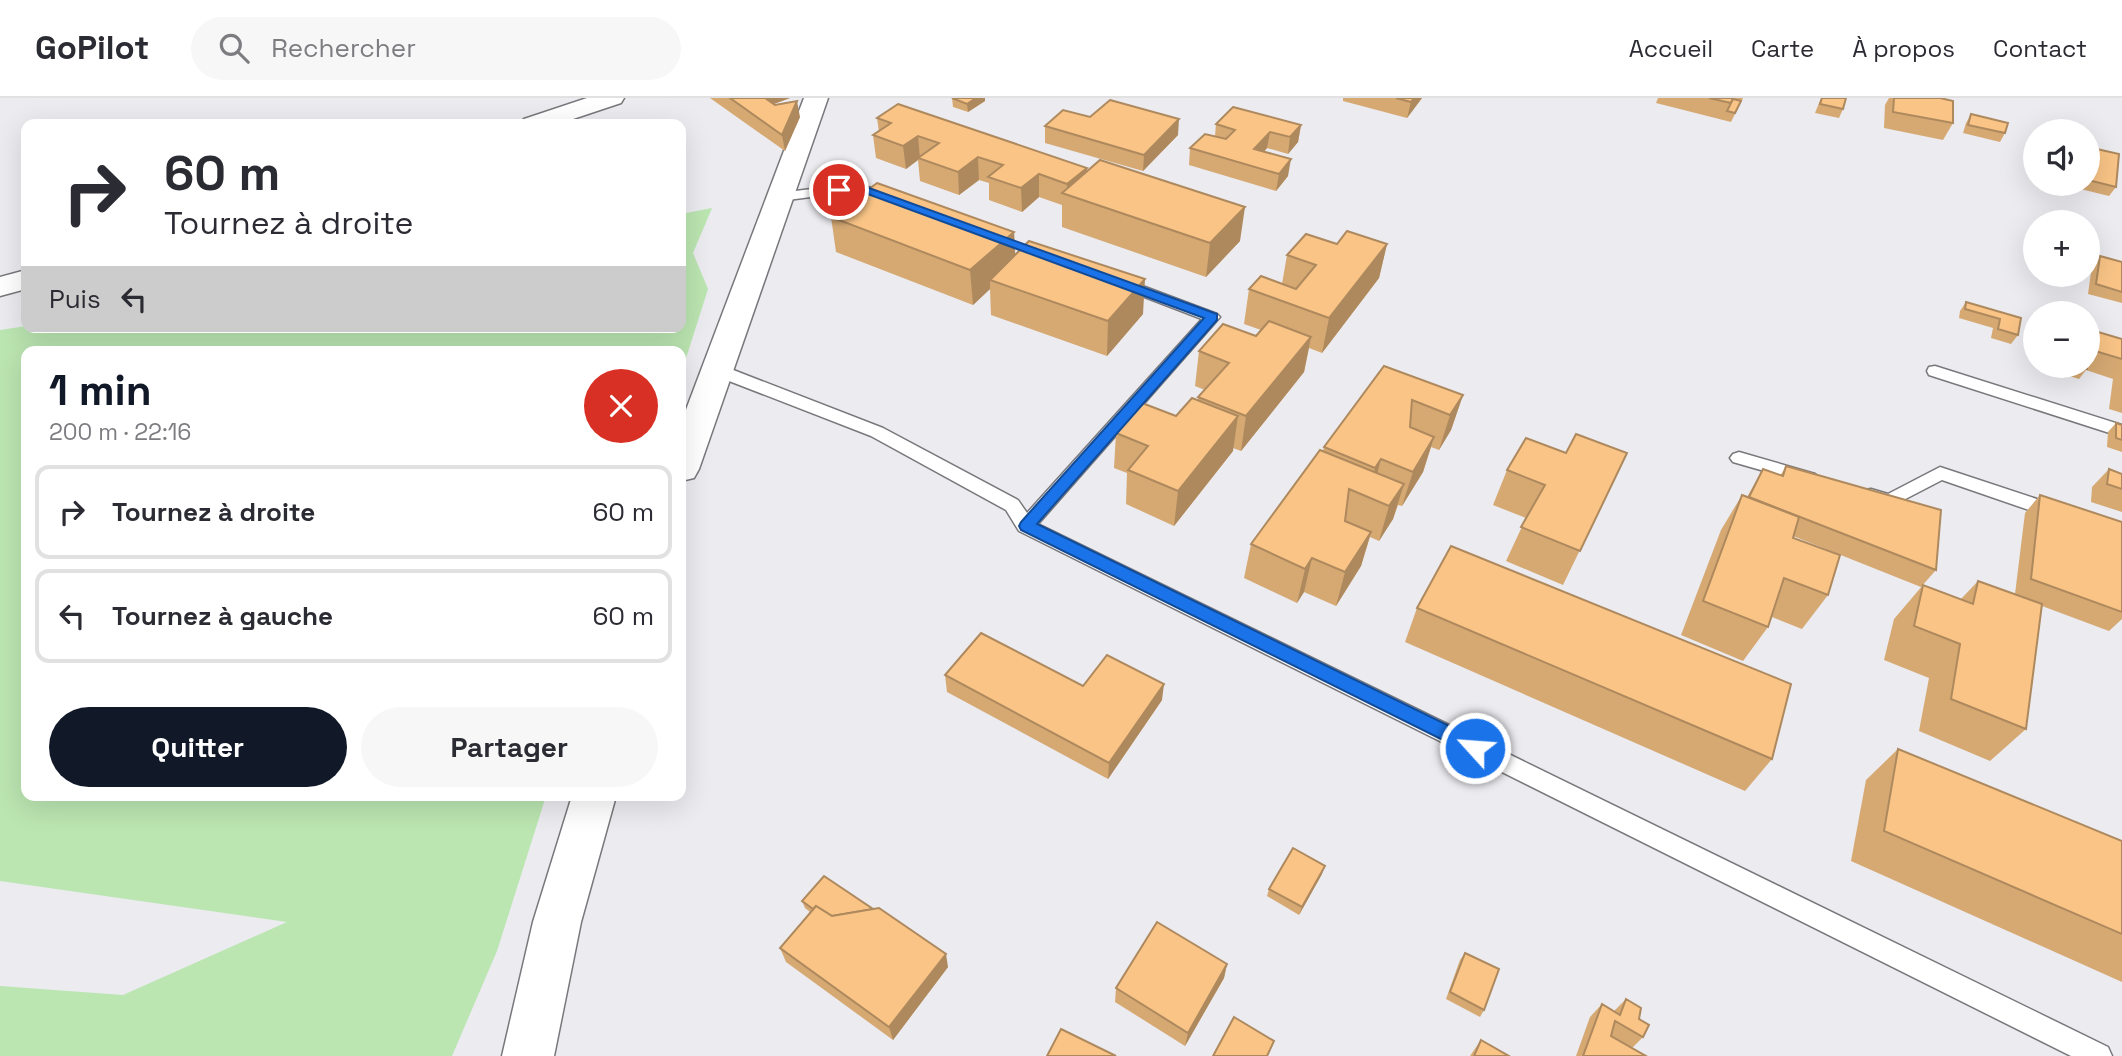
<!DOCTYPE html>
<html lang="fr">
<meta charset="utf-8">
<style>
:root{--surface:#fff;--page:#f7f7f7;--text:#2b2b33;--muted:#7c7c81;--line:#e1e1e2;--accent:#111827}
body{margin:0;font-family:"Space Grotesk",sans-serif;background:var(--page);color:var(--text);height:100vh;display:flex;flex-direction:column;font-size:26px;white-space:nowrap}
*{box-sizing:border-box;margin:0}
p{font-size:23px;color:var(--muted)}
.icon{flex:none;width:38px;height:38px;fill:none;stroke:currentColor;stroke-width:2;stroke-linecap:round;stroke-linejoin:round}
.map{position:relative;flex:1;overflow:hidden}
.side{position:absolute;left:21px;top:248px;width:665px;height:455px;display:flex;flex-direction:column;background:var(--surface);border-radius:14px;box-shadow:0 7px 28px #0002}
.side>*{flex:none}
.top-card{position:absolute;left:21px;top:21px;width:665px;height:214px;border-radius:14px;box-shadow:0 7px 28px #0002;background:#fff;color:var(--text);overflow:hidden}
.tools{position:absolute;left:2023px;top:21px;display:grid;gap:14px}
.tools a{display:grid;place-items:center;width:77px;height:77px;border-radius:50%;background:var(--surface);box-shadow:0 7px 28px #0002;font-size:35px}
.pin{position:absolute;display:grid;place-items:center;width:60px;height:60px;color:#fff;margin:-30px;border:4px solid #fff;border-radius:50%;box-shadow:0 2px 7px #0007}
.me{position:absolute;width:77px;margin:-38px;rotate:296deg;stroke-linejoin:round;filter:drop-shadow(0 0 5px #0008)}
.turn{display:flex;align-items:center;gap:24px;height:147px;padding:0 28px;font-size:32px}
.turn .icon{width:91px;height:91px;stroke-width:2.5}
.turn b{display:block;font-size:49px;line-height:60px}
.then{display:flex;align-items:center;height:66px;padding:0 28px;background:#0003;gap:14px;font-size:26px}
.round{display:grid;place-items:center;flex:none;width:74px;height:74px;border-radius:37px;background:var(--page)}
.headline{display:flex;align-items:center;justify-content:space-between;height:119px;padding:0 28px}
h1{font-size:42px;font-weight:700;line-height:52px;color:var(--accent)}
.action{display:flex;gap:14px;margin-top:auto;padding:14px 28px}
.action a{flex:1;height:80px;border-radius:42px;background:var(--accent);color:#fff;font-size:28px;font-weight:700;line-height:80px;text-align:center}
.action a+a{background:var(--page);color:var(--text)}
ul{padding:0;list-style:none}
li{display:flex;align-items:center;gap:21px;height:94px;margin:0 14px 10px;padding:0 14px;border:4px solid var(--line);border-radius:14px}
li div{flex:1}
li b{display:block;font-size:26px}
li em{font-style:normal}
header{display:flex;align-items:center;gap:42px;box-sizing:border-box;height:98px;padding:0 35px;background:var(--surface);border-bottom:2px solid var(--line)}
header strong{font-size:33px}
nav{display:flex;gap:38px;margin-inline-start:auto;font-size:24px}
.search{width:490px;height:63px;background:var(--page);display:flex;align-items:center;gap:18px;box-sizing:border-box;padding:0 24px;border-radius:38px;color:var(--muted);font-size:26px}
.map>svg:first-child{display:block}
.green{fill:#bbe5b1}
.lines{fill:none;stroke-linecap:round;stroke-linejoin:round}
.lane-casing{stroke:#78787c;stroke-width:3}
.street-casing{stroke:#78787c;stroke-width:3}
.lane{fill:#fff;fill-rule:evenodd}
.street{fill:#fff;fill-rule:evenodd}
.wall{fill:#d6a973}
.shaded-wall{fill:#ae895e}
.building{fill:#f9c486;stroke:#ae895e;stroke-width:2}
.route{fill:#1a73e8;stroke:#114b97;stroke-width:2}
</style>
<header>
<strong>GoPilot</strong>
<div class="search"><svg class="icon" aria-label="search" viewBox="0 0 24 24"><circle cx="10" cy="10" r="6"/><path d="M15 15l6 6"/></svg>Rechercher</div>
<nav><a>Accueil</a><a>Carte</a><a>À propos</a><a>Contact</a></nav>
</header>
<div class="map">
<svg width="2122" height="958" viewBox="0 0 2122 958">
<rect width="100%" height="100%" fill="#ebebf0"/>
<polygon class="green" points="712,110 693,155 708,191 681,276 681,254 26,254 26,698 546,698 497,853 452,958 0,958 0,888 123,897 287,824 0,783 0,232 26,228 681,229 681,116"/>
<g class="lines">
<defs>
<g id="lane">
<polygon points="858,85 899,101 892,105 857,93 780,103 773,99 780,95"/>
<polygon points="1121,180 1217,216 1220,219 1038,426 2108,949 2112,958 2071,958 1019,433 1006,412 871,338 711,276 709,272 711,268 723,268 883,330 1018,402 1027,415 1202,221 1116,188 1113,185 1116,182"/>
<polygon points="1935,268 2122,327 2122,339 1929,277 1927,273 1929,269"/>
<polygon points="1739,354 1815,376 1818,380 1815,384 1809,386 1733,364 1730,360 1733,356"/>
<polygon points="1940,369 2061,409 2064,414 2061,419 2055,421 1942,382 1890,409 1865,402 1862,397 1865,392 1871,391 1888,396"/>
</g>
<g id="street">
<polygon points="587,0 624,0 621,5 558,26 520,26 524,21"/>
<polygon points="804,0 828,0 699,371 694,380 681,383 681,325"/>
<polygon points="26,172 26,191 0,198 0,179"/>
<polygon points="572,698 616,698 581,824 554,958 502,958 533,824"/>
</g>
</defs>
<use href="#lane" class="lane-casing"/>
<use href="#street" class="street-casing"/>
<use href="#lane" class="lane"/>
<use href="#street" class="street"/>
</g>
<g class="wall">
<polygon points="710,0 790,0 774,6 800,19 785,53"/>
<polygon points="952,0 985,0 985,3 968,14 953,9"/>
<polygon points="1343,0 1422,0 1407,20 1343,3"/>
<polygon points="1658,0 1743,0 1731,24 1656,5"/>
<polygon points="1821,0 1846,0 1843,11 1839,20 1815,15"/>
<polygon points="1889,0 1940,0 1953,25 1943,42 1884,30 1885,7"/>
<polygon points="1971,16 2005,35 2000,44 1963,35 1966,25"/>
<polygon points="877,20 1087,70 1086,73 1240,143 1206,179 1062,129 1062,107 1039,99 1022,114 989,102 989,85 979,82 959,97 920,83 918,62 906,71 876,60 873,37 879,34"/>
<polygon points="1216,26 1301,27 1298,44 1288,56 1267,50 1264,54 1288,78 1276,93 1189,67 1190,50 1215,38"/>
<polygon points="1045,28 1178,37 1143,73 1045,45"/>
<polygon points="2088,49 2116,89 2109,98 2060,86 2088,86"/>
<polygon points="831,119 1014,134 1015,157 1143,216 1107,258 991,217 990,191 973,207 836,154"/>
<polygon points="1337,146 1387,146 1379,180 1322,255 1309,250 1304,274 1241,353 1233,350 1233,353 1174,428 1126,406 1127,375 1114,370 1116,335 1176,318 1198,303 1198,299 1205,292 1195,288 1199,253 1256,238 1261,232 1244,226 1249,191 1282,186 1287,157"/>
<polygon points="2100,158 2122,164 2122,205 2088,196 2092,167"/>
<polygon points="1966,204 2021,220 2018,237 2011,246 1991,240 1993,230 1959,220 1960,213"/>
<polygon points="2098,234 2122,241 2122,315 2109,311 2113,281 2086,272 2079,281 2053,273 2054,268 2088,268 2091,242"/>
<polygon points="1384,268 1463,297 1451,332 1439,352 1431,349 1423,374 1402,408 1398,407 1393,421 1379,443 1370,439 1361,468 1336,508 1304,494 1297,505 1244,480 1251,446 1323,353 1324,349"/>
<polygon points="2116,325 2122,327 2122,354 2107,349 2108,334"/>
<polygon points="1566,355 1627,355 1563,487 1506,463 1526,420 1493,407 1507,372"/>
<polygon points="1786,368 1936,472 1921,489 1793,438 1793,440 1828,497 1802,531 1772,519 1768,529 1743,563 1681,537 1721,432 1742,397 1747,399 1763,371 1780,378"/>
<polygon points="2109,371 2122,376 2122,414 2091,404 2092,389"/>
<polygon points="2040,397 2122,424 2122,521 2109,533 2042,508 2026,631 1990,663 1919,633 1929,580 1884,562 1894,521 1923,487 1961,501 1978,483 2015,496 2025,415"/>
<polygon points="1417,510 1772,661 1745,693 1405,544"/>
<polygon points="945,577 1083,588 1162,602 1108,681 947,594"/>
<polygon points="1898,651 2122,743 2122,884 1851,763 1866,682"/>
<polygon points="1322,776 1299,817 1267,798 1269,791"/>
<polygon points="802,803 948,869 893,942 786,864 780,850 810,814 805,810"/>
<polygon points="1465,855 1484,912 1480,919 1446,901 1460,862"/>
<polygon points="1227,866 1224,880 1185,948 1115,904 1116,890"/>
<polygon points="1626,901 1639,921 1643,939 1632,950 1646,958 1576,958 1590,919 1602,906 1614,913"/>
<polygon points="1481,942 1509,958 1470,958"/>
</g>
<g class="shaded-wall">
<polygon points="758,0 790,0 760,11"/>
<polygon points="976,0 985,0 985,3 968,14 967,6"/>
<polygon points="1414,0 1422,0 1407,20 1411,4"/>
<polygon points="797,3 800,19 785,53 782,37"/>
<polygon points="1179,21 1178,37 1143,73 1144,57"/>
<polygon points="1301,27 1298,44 1288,56 1290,39"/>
<polygon points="1270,34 1267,50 1252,67 1254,51"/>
<polygon points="918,38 920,60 918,60 918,62 906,71 903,48"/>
<polygon points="978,59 979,82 959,97 958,74"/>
<polygon points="1291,61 1288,78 1276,93 1279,76"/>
<polygon points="1087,70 1086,94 1067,97 1067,86"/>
<polygon points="1039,76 1039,99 1022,114 1021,90"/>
<polygon points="1245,109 1240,143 1206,179 1210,145"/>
<polygon points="1014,134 1016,169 990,182 990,191 973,207 970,172"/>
<polygon points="1387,146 1379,180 1322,255 1329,220"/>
<polygon points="1145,181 1143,216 1107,258 1108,223"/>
<polygon points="1311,239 1304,274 1241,353 1246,318"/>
<polygon points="1463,297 1451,332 1439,352 1450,317"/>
<polygon points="1238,318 1233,353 1174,428 1178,393"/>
<polygon points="1434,339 1423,374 1402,408 1413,374"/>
<polygon points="1381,361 1372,396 1367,399 1375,370"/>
<polygon points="1404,386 1393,421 1379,443 1389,408"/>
<polygon points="1371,434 1361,468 1336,508 1345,474"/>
<polygon points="1312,460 1304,494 1297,505 1305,471"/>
<polygon points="1164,586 1162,602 1108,681 1109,665"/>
<polygon points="1325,768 1322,776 1299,817 1302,809"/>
<polygon points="946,856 948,869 893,942 889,929"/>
<polygon points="1227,866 1224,880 1185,948 1188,935"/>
</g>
<g class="building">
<polygon points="730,0 765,0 775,7 797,3 782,37"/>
<polygon points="952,0 976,0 967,6"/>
<polygon points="1396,0 1414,0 1411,4"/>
<polygon points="1709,0 1733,0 1731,5"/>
<polygon points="1822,0 1846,0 1843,11 1820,6"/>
<polygon points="1894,0 1940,0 1953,3 1953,25 1893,14"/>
<polygon points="1733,1 1741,3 1735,15 1727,13"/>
<polygon points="1110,2 1179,21 1144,57 1045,28 1063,12 1090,19"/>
<polygon points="898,6 1087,70 1067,86 1039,76 1021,90 988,79 1003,67 978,59 958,74 918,60 939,45 918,38 903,48 873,37 891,25 877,20"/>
<polygon points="1233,9 1301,27 1290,39 1270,34 1254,51 1291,61 1279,76 1190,50 1205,36 1226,41 1235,32 1216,26"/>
<polygon points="1971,16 2008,25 2005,35 1968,27"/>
<polygon points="2088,49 2119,56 2116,89 2088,82"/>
<polygon points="1100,62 1245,109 1210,145 1062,95"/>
<polygon points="877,85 1014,134 970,172 831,119"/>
<polygon points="1347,133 1387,146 1329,220 1249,191 1261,178 1296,191 1316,167 1287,157 1306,136 1337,146"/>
<polygon points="1029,143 1145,181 1108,223 990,182"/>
<polygon points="2100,158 2122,164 2122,194 2096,186"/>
<polygon points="1966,204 2021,220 2018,237 1998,231 2000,221 1965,211"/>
<polygon points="1269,223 1311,239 1246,318 1198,299 1229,265 1199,253 1223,226 1256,238"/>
<polygon points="2098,234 2122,241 2122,261 2095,253"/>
<polygon points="2088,241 2091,242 2088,265"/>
<polygon points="1384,268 1463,297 1450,317 1412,302 1410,329 1434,339 1413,374 1381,361 1375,370 1324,349"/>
<polygon points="2075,268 2087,268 2087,271"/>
<polygon points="1192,300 1238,318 1178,393 1128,372 1148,348 1116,335 1142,305 1176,318"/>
<polygon points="2116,325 2122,327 2122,342 2116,340"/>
<polygon points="1576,336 1627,355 1580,453 1521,429 1545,387 1507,372 1526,340 1566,355"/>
<polygon points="1320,352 1404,386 1389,408 1349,391 1345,423 1371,434 1345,474 1312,460 1305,471 1251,446"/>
<polygon points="1786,368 1941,412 1936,472 1749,399 1763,371 1783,378"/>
<polygon points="2109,371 2122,376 2122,391 2107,386"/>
<polygon points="1742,397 1799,419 1793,440 1840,457 1828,497 1784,480 1768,529 1703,503"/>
<polygon points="2040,397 2122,424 2122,514 2031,481"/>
<polygon points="1451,448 1791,586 1772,661 1417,510"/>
<polygon points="1978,483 2042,506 2026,631 1951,601 1960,546 1914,528 1923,487 1973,506"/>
<polygon points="981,535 1083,588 1107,557 1164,586 1109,665 945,577"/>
<polygon points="1898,651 2122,743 2122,836 1884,733"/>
<polygon points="1293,750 1325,768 1302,809 1269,791"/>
<polygon points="824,778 873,811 832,818 816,808 813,811 802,803"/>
<polygon points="816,808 832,818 879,810 946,856 889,929 780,850"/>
<polygon points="1157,824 1227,866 1188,935 1116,890"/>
<polygon points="1465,855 1499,871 1484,912 1450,894"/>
<polygon points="1626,901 1641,910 1639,921 1649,927 1643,939 1615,923 1611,938 1646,958 1583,958 1602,906 1620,917"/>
<polygon points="1234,919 1274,943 1267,958 1213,958"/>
<polygon points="1061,931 1116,958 1047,958"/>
<polygon points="1481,942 1509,958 1474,958"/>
</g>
<polygon class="route" points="858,86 1217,216 1217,222 1037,426 1482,644 1484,650 1482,655 1475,657 1469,655 1021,432 1019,428 1021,424 1204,220 857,92 839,95 833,92"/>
</svg>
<div class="tools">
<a><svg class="icon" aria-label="sound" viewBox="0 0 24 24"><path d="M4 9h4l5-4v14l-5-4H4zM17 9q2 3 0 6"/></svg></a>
<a>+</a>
<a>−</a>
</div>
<div class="pin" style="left:839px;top:92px;background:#d93025"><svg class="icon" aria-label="arrive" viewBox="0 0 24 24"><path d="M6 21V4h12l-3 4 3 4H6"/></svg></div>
<svg class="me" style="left:1475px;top:650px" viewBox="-20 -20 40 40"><circle r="17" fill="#1a73e8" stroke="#fff" stroke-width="3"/><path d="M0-11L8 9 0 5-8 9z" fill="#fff"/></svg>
<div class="top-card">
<div class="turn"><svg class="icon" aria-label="right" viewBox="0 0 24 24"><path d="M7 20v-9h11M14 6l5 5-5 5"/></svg><div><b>60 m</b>Tournez à droite</div></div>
<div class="then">Puis<svg class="icon" aria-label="left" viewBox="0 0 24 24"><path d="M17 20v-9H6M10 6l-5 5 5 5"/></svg></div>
</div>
<section class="side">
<div class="headline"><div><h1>1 min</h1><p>200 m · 22:16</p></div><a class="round" style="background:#d93025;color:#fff"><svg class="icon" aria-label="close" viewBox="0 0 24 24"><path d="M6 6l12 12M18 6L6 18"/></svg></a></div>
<ul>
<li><svg class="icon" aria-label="right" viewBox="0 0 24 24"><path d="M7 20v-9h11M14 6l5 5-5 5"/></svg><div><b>Tournez à droite</b></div><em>60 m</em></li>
<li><svg class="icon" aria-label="left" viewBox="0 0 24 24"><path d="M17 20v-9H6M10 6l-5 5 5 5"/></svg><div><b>Tournez à gauche</b></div><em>60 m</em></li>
</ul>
<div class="action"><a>Quitter</a><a>Partager</a></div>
</section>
</div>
